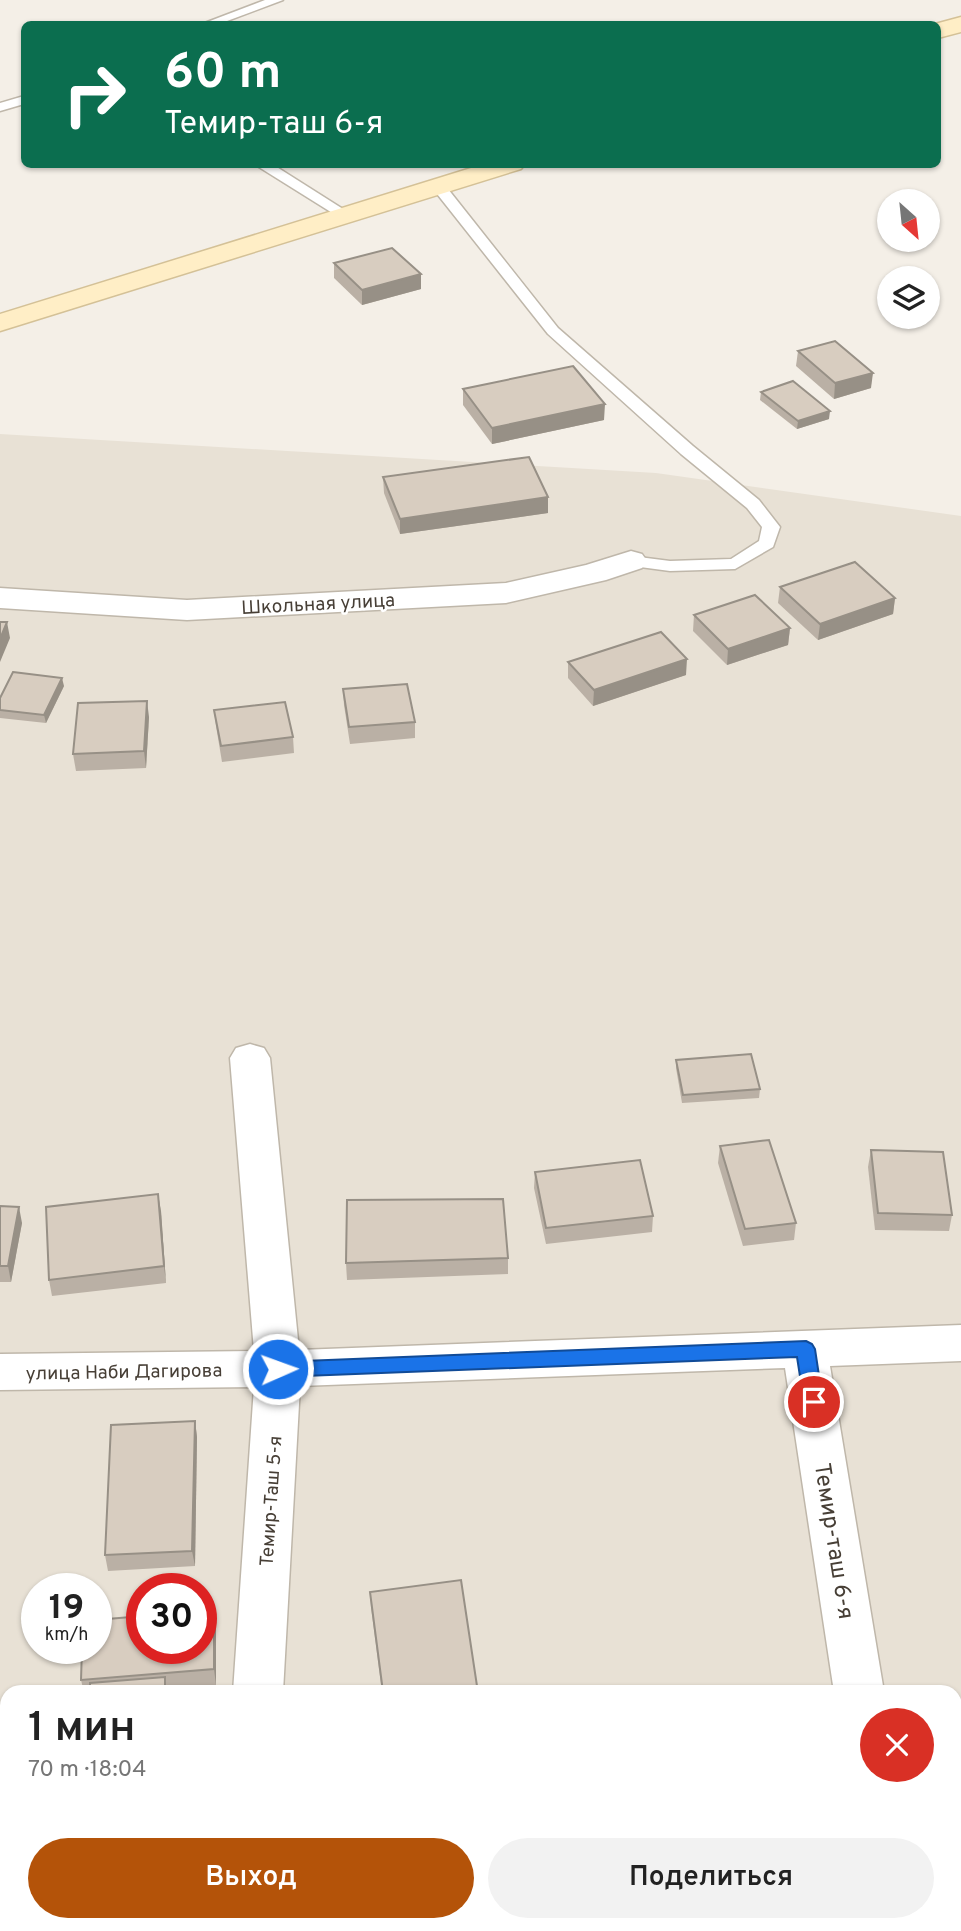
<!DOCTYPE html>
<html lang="ru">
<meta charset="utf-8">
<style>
:root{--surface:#fff;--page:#f2f2f2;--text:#222;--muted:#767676;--accent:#b45309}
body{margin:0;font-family:Overpass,sans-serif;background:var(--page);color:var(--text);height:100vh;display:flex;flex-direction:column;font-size:26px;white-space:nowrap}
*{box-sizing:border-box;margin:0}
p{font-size:23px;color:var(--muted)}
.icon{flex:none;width:38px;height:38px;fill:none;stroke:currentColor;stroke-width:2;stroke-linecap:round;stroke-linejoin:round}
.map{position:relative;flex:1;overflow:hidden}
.panel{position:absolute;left:0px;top:1685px;width:962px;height:247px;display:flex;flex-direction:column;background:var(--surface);border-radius:21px 21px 0 0;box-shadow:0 2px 5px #0004}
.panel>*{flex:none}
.banner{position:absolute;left:21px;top:21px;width:920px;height:147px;border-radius:10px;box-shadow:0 2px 5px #0004;background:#0b6e4f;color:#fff;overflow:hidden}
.needle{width:46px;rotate:153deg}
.controls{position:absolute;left:877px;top:189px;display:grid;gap:14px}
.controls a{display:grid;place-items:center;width:63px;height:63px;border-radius:50%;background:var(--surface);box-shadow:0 2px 5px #0004;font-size:35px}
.speed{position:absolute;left:21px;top:1573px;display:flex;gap:14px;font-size:35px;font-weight:700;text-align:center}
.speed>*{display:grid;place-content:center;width:91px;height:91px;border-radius:50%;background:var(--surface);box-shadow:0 2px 5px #0004;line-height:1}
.speed small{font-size:18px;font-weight:400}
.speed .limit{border:10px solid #d22;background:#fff;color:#111}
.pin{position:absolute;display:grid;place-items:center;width:60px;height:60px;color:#fff;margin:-30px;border:4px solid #fff;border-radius:50%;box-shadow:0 2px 7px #0007}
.me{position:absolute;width:77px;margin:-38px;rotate:88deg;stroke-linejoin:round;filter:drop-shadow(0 0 5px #0008)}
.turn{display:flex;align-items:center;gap:24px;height:147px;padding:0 28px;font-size:32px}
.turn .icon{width:91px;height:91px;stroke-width:2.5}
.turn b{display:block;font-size:49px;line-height:60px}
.round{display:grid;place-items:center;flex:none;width:74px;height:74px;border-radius:37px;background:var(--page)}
.headline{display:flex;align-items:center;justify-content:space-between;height:119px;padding:0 28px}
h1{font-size:42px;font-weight:600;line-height:52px}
.cta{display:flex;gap:14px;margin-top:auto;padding:14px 28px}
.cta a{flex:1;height:80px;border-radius:42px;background:var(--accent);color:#fff;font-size:28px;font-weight:600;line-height:80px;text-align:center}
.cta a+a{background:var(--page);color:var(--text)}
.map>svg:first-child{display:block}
.residential{fill:#e8e1d5;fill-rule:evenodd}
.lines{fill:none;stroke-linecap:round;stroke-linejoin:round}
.service-casing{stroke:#bfb7aa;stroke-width:3}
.minor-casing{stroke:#bfb7aa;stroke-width:3}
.secondary-casing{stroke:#d4c197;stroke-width:3}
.service{fill:#fff;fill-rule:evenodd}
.minor{fill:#fff;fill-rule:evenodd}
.secondary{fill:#ffeec6;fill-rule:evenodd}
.wall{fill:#bab0a5}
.shaded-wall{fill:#979086}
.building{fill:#d8cdc0;stroke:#979086;stroke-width:2}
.route{fill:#1a73e8;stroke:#114b97;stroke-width:2}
.labels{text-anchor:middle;stroke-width:5;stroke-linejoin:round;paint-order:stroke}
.street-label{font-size:19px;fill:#473f36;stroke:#fff}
.near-street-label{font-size:23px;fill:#473f36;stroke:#fff}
</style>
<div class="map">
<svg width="961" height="1931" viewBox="0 0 961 1931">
<rect width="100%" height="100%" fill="#f4efe7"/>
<path class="residential" d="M 0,434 L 656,473 L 961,516 L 961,1931 L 0,1931 ZM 37,1589 L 96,1589 L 96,1648 L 37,1648 ZM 142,1589 L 201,1589 L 201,1648 L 142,1648 ZM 7,1692 L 956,1692 L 956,1925 L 7,1925 Z"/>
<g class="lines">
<defs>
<g id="service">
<polygon points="265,0 283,0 219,24 202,24"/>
<polygon points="24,96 24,104 0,111 0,103"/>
<polygon points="254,164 272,164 354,216 347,220 342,219"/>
<polygon points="439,183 444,184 558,328 693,446 759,500 780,527 773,547 735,569 670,571 625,565 622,561 631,556 670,561 731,559 759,541 762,527 747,508 681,454 548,334 434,190 434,184"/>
</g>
<g id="minor">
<polygon points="631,551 642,554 647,561 642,568 606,580 506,603 187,620 0,608 0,588 187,600 506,583 586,565"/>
<polygon points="250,1044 264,1048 270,1058 299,1350 961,1325 961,1361 830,1366 884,1692 834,1692 785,1368 300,1386 283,1692 233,1692 254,1387 0,1390 0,1354 254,1351 230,1058 236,1048"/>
<rect x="228" y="1925" width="54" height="6"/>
<polygon points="871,1925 925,1925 926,1931 872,1931"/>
</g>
<g id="secondary">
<polygon points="961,17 961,32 938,38 938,24 935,24"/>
<polygon points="484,164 525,164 521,169 0,331 0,314"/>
</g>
</defs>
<use href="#service" class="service-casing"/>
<use href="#minor" class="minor-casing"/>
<use href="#secondary" class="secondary-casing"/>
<use href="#service" class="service"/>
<use href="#minor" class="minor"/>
<use href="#secondary" class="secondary"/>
</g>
<g class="wall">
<polygon points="334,263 421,274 421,289 362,305 334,278"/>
<polygon points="798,351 871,388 834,399 796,366"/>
<polygon points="463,389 604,420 492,444 463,405"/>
<polygon points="761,392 829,419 797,429 760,400"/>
<polygon points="383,477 548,497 548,513 400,534 384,493"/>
<polygon points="780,587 895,598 893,614 818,640 778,603"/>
<polygon points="694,615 790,628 788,645 727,665 693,631"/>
<polygon points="568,662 686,675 593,706 568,678"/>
<polygon points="64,686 46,723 0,718 0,698"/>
<polygon points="343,689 415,722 415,738 350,744 344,705"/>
<polygon points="214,710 293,737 294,753 222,762 216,726"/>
<polygon points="149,717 146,768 76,771 73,754"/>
<polygon points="676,1060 760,1089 759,1098 682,1103 676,1068"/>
<polygon points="720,1146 796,1223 794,1240 743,1246 718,1163"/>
<polygon points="871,1150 952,1215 949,1231 875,1230 868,1167"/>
<polygon points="535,1172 653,1216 652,1232 546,1244 534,1188"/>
<polygon points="0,1206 22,1223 11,1282 0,1282"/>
<polygon points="161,1211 166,1283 52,1296 49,1280"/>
<polygon points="508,1258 508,1274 347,1280 346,1263"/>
<polygon points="195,1421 197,1437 195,1566 108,1571 105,1555"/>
<polygon points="370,1592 477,1686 477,1692 382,1692 371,1607"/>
<polygon points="216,1626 216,1685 167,1689 168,1692 84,1692 81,1680"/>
</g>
<g class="shaded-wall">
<polygon points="421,274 421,289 362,305 362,290"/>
<polygon points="873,373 871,388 834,399 835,383"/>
<polygon points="605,404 604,420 492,444 492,428"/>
<polygon points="830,411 829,419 797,429 798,421"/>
<polygon points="548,497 548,513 400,534 400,519"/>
<polygon points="895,598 893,614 818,640 820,624"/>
<polygon points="7,622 10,638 0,662 0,639"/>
<polygon points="790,628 788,645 727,665 728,649"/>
<polygon points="687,659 686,675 593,706 594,690"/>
<polygon points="62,678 64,686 46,723 44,715"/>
<polygon points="147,701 149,717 146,768 144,751"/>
<polygon points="158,1194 161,1211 166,1283 164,1266"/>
<polygon points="19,1207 22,1223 11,1282 8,1266"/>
<polygon points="195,1421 197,1437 195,1566 192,1551"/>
<polygon points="214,1611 216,1626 216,1685 214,1669"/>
</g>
<g class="building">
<polygon points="392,248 421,274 362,290 334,263"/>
<polygon points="835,341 873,373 835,383 798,351"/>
<polygon points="573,366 605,404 492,428 463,389"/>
<polygon points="793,381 830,411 798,421 761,392"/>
<polygon points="529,457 548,497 400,519 383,477"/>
<polygon points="855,562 895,598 820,624 780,587"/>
<polygon points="755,595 790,628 728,649 694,615"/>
<polygon points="0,622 7,622 0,639"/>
<polygon points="661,632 687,659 594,690 568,662"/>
<polygon points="13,672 62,678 44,715 0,710 0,698"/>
<polygon points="407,684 415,722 349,727 343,689"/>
<polygon points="147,701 144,751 73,754 78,703"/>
<polygon points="285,702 293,737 221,746 214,710"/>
<polygon points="751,1054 760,1089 683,1095 676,1060"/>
<polygon points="769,1140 796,1223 745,1229 720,1146"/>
<polygon points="871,1150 943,1152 952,1215 878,1213"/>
<polygon points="640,1160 653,1216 546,1228 535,1172"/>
<polygon points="158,1194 164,1266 49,1280 46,1207"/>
<polygon points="503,1199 508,1258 346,1263 347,1200"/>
<polygon points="0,1206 19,1207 8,1266 0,1266"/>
<polygon points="195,1421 192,1551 105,1555 111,1425"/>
<polygon points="461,1580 477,1686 432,1692 383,1692 370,1592"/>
<polygon points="214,1611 214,1669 81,1680 82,1648 96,1648 96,1620 142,1616 142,1648 201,1648 201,1612"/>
<polygon points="165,1677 165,1692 90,1692 90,1683"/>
</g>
<polygon class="route" points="806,1341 812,1344 815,1349 823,1402 820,1407 814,1409 807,1407 804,1402 797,1357 278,1377 271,1375 268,1369 271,1364 278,1362"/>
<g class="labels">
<g class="street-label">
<text transform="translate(318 603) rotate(-3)" y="7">Школьная улица</text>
<text transform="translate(124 1371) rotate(-1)" y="7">улица Наби Дагирова</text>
<text transform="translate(270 1501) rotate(-86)" y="7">Темир-Таш 5-я</text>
</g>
<g class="near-street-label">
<text transform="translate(835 1541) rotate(81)" y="8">Темир-таш 6-я</text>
</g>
</g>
</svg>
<div class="controls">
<a><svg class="needle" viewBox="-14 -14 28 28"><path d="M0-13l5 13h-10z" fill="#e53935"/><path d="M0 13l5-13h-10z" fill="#767676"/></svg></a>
<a><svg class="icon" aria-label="layers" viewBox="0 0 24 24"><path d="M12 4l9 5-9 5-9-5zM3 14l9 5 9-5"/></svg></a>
</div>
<div class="speed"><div>19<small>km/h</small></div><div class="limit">30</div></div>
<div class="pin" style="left:814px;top:1402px;background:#d93025"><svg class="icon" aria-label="arrive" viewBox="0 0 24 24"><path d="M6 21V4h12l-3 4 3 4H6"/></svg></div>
<svg class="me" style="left:278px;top:1369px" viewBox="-20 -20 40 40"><circle r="17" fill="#1a73e8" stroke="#fff" stroke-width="3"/><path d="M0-11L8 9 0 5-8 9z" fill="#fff"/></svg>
<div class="banner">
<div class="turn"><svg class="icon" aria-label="right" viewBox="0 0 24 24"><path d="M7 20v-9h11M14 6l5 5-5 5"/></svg><div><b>60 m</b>Темир-таш 6-я</div></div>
</div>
<section class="panel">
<div class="headline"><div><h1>1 мин</h1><p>70 m · 18:04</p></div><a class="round" style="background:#d93025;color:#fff"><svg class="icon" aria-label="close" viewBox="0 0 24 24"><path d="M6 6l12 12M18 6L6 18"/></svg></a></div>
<div class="cta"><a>Выход</a><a>Поделиться</a></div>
</section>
</div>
